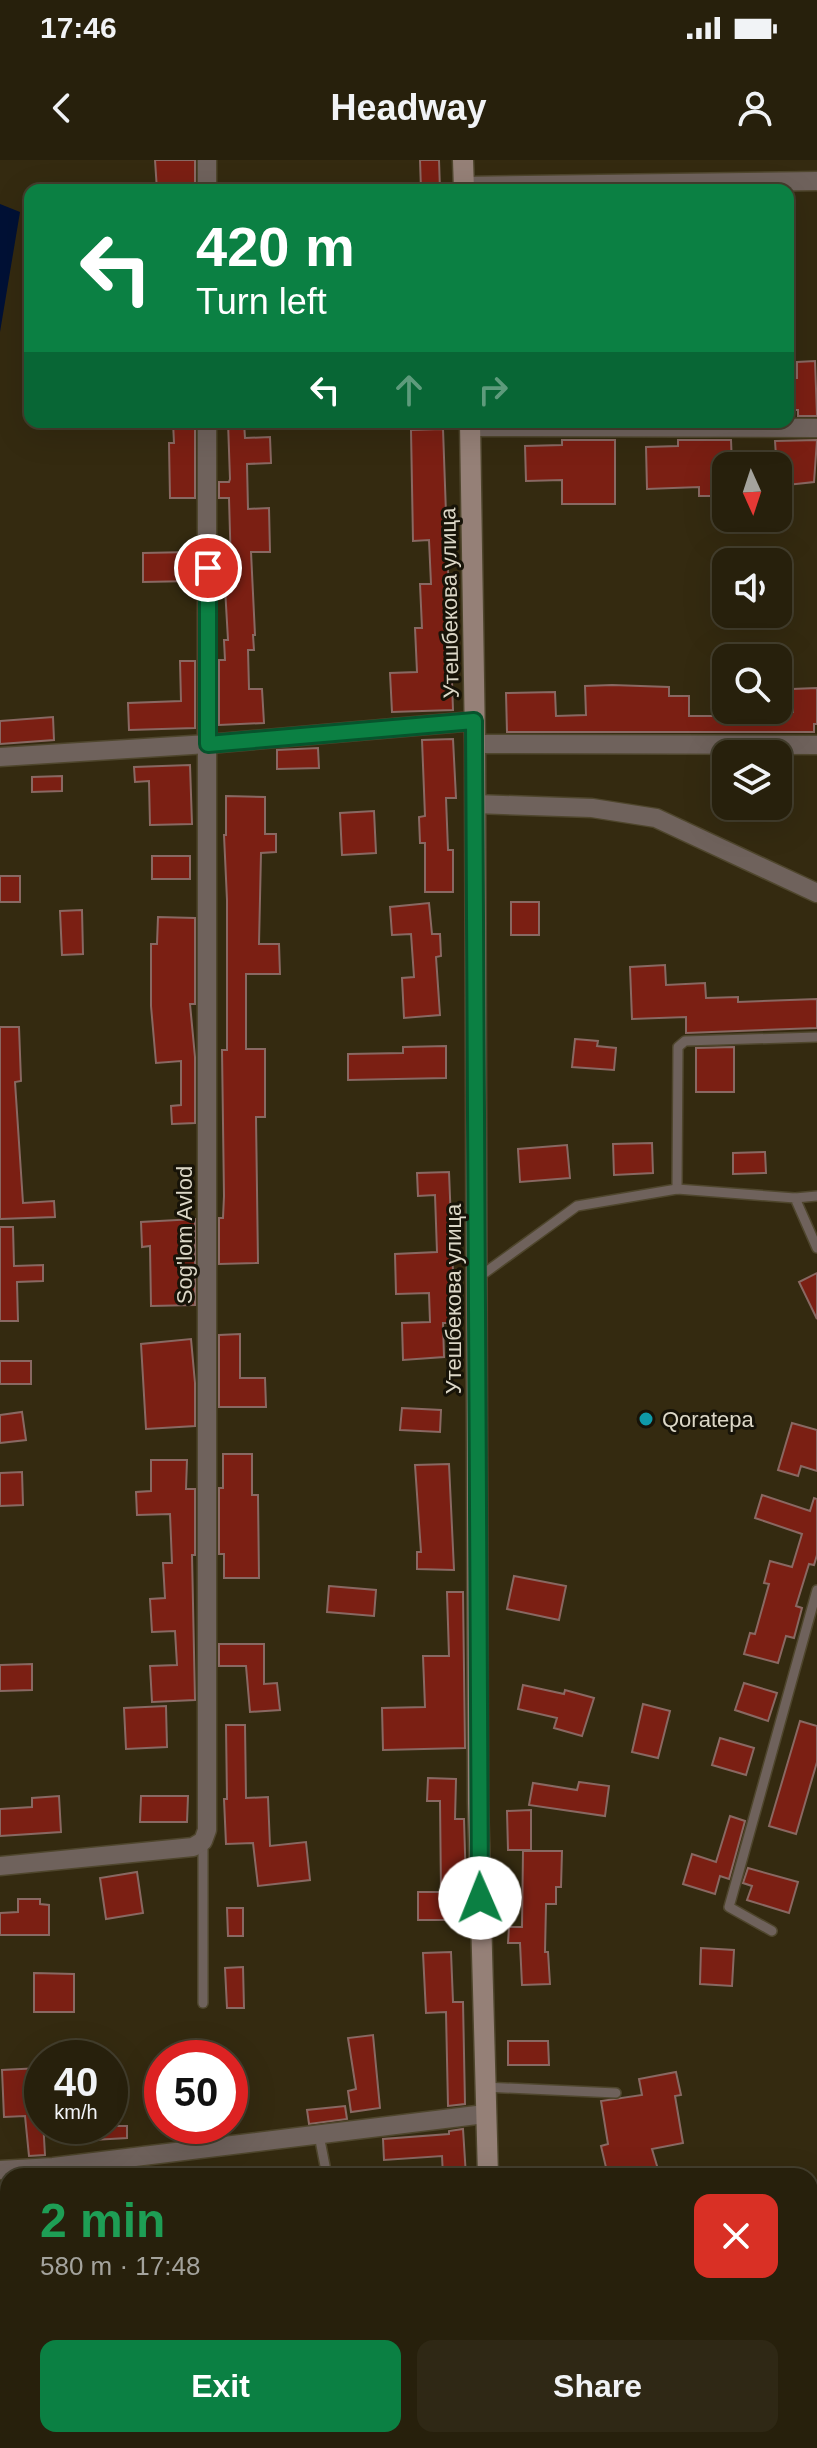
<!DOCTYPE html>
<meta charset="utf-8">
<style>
:root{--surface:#27200c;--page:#2f2815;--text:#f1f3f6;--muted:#a4a39d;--line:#433e2d;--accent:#0b8043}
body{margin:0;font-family:Helvetica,sans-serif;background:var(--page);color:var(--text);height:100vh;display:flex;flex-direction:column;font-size:30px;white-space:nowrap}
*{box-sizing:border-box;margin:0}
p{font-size:26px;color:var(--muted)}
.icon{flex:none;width:44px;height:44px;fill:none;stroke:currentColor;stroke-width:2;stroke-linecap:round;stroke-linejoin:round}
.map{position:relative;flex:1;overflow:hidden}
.side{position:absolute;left:0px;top:2008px;width:818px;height:280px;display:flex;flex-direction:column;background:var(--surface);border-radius:24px 24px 0 0;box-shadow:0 8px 32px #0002,0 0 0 2px var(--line)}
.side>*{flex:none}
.top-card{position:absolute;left:24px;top:24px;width:770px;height:244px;border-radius:16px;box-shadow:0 8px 32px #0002,0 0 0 2px var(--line);background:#0b8043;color:#fff;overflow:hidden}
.needle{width:52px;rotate:177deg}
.fabs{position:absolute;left:712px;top:292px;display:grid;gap:16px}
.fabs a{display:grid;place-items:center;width:80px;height:80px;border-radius:16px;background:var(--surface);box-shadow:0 8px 32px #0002,0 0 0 2px var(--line);font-size:40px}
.speed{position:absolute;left:24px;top:1880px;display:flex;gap:16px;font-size:40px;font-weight:700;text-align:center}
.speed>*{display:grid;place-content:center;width:104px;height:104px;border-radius:50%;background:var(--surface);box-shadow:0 8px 32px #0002,0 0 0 2px var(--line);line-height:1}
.speed small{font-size:20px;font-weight:400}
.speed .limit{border:12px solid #d22;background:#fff;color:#111}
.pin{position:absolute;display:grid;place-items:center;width:68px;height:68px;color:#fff;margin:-34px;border:4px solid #fff;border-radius:50%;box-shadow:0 2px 8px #0007}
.me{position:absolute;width:88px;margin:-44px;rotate:359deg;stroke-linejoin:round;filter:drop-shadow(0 0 6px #0008)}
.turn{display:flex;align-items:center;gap:28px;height:168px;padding:0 40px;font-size:36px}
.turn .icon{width:104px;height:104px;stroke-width:2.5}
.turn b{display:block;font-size:56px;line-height:68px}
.lanes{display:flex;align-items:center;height:76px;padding:0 40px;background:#0003;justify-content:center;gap:40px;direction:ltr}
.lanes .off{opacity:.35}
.round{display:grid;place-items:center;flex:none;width:84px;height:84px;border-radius:16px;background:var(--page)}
.headline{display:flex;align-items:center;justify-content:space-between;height:136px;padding:0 40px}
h1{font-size:48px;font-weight:700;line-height:60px;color:#1e9e55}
.action{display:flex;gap:16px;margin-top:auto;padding:16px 40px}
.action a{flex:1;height:92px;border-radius:16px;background:var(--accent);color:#fff;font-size:32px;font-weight:700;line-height:92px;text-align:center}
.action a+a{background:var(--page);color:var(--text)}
.status{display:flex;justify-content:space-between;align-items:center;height:56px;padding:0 40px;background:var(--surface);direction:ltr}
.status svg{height:22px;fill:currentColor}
header{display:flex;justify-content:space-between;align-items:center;height:104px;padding:0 40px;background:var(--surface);font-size:36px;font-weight:700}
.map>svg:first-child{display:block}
.water{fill:#001135}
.building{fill:#7b1f13;stroke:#896862;stroke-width:2}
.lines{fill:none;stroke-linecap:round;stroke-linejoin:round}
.service-casing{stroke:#4f462d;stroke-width:12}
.minor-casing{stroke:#4f462d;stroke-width:21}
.secondary-casing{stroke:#4f462d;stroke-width:23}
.service{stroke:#6f625c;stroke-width:9}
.minor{stroke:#6f625c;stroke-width:18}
.secondary{stroke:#958077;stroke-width:20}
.route-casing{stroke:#07532c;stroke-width:20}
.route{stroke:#0b8043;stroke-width:14}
.culture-dot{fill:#0f9aa8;stroke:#171308;stroke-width:3}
.labels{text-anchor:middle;stroke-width:6;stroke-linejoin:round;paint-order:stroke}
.street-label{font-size:22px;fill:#dcd7c7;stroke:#171308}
.poi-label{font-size:22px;fill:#dcd7c7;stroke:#171308;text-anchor:start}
</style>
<div class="status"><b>17:46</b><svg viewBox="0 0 49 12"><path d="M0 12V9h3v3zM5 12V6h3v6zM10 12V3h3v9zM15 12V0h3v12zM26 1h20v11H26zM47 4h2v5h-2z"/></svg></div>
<header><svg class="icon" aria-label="back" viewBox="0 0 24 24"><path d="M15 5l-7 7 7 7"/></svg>Headway<svg class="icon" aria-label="person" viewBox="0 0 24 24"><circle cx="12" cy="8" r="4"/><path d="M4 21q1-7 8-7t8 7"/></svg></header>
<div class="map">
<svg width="817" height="2288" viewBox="0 0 817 2288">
<rect width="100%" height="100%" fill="#342a10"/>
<polygon class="water" points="0,44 20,52 0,172"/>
<g class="building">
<polygon points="155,0 195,0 195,30 157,30"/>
<polygon points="420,0 439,0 440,30 421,30"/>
<polygon points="815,201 817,256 798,256 798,250 788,250 788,218 797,218 797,202"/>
<polygon points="173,262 195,262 195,338 170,338 169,283 174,283"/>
<polygon points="228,262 244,262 245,278 270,277 271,303 247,304 248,349 269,348 270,392 251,392 255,475 253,475 254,490 248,490 249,529 262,529 264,563 219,565 219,500 225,500 224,480 228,480 224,410 231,409 229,338 219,338 219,322 229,322 230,319"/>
<polygon points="443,269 453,550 392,552 390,513 417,512 415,468 422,468 420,424 431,424 429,380 413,381 411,270"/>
<polygon points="562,280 615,280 615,344 562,344 562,320 526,321 525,286 562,285"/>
<polygon points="678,280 731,280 732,306 726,306 726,336 699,336 699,327 647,329 646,287 678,286"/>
<polygon points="817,280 814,322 778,326 775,281"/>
<polygon points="191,392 192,421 143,422 143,393"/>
<polygon points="180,501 195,501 195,568 129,570 128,543 181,541"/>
<polygon points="612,525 669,527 669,536 689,536 689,556 721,556 721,550 793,552 792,529 817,528 817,564 814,564 814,572 507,572 506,533 555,532 556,556 586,555 585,526"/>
<polygon points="53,557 54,580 0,584 0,561"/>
<polygon points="453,579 456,638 446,638 448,690 453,690 453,732 425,732 425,683 420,683 419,657 425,656 422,580"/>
<polygon points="318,588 319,608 277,609 277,590"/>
<polygon points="190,605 192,664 150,665 149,621 135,622 134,607"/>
<polygon points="62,616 62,631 32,632 32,617"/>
<polygon points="226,636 265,637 265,674 276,674 276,692 261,693 259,784 279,784 280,814 246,814 246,889 265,889 265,957 256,957 258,1103 219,1104 219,1058 223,1058 224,1036 222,890 227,890 227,740 224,675 226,675"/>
<polygon points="374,651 376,693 342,695 340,653"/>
<rect x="152" y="696" width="38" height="23"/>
<rect x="0" y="716" width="20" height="26"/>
<rect x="511" y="742" width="28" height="33"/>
<polygon points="429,743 432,774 440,774 441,796 436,797 440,855 404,858 402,818 414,817 411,774 392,775 390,747"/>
<polygon points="82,750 83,794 62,795 60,751"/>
<polygon points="158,757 195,758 195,844 190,844 195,897 195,963 172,964 171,946 181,945 181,901 156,903 151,846 151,784 157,784"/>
<polygon points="665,805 666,825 705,823 706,838 738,837 738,842 817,839 817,868 686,873 686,857 632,859 630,807"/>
<polygon points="0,867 19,867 21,921 15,922 23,1043 54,1041 55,1057 0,1059"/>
<polygon points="575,879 598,881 597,886 616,888 614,910 572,907"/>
<polygon points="446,886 446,918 348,920 348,894 403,893 403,887"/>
<polygon points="734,887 734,932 696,932 696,888"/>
<polygon points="652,983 653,1013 614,1015 613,984"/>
<polygon points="567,985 570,1018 520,1022 518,989"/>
<polygon points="765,992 766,1013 733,1014 733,993"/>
<polygon points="449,1012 455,1163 443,1163 444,1197 403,1200 402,1163 430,1162 429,1133 396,1134 395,1094 437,1092 435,1035 418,1036 417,1013"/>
<polygon points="195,1059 195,1145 151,1146 150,1086 142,1087 141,1062"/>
<polygon points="0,1067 13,1067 14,1106 43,1105 43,1121 17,1122 18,1161 0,1161"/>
<polygon points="817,1113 817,1159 799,1122"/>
<polygon points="240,1174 240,1218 265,1218 266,1247 219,1247 219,1175"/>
<polygon points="191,1179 195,1223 195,1266 146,1269 141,1184"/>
<rect x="0" y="1201" width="31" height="23"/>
<polygon points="402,1248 441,1250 440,1272 400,1270"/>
<polygon points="22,1252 26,1280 0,1283 0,1255"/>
<polygon points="792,1263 817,1270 817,1311 801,1306 798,1316 778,1310"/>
<polygon points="223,1294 252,1294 252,1335 258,1335 259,1418 224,1418 224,1394 219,1394 219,1328 223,1328"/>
<polygon points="151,1300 187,1300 186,1329 195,1329 195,1395 192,1395 195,1540 152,1542 150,1506 177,1505 175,1471 152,1472 150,1439 165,1438 163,1403 172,1403 170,1354 137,1355 136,1332 151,1331"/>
<polygon points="449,1304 454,1410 417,1409 417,1392 421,1392 415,1305"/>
<polygon points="22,1312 23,1345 0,1346 0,1313"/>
<polygon points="762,1335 810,1351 814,1338 817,1339 817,1395 814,1405 809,1404 796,1446 802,1448 794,1478 786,1476 778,1503 744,1494 750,1473 755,1474 769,1424 764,1423 770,1401 792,1407 802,1374 755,1358"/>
<polygon points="514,1416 566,1426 559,1460 507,1449"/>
<polygon points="329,1426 376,1430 374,1456 327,1452"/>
<polygon points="447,1432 463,1432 465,1588 383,1590 382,1548 425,1547 423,1496 449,1496"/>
<polygon points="219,1484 264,1484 264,1524 277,1523 280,1550 250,1552 246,1506 219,1506"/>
<polygon points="32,1504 32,1530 0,1531 0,1505"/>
<polygon points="744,1523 777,1533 768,1561 735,1550"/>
<polygon points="523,1525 564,1534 565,1530 594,1538 582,1576 554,1568 557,1558 518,1549"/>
<polygon points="643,1544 670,1551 658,1598 632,1592"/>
<polygon points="166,1546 167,1587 126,1589 124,1548"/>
<polygon points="800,1561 817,1566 817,1602 796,1674 769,1666"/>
<polygon points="226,1565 245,1565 246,1638 268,1637 270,1686 306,1682 310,1720 258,1726 253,1683 226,1684 224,1639 227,1639"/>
<polygon points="720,1578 754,1588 746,1615 712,1605"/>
<polygon points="428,1618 456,1619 455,1659 464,1659 467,1760 418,1760 418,1732 441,1732 440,1641 427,1641"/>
<polygon points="579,1622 609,1626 605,1656 529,1645 533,1623 577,1630"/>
<polygon points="59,1636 61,1672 0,1676 0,1649 32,1647 32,1638"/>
<polygon points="141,1636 188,1636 187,1662 140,1662"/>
<polygon points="531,1650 531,1690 508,1690 507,1651"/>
<polygon points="730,1656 745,1661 729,1719 720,1716 715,1734 683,1724 692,1694 716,1702"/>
<polygon points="523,1691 562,1691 561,1727 556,1727 556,1744 546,1744 545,1792 548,1792 550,1824 522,1825 520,1783 508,1783 509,1767 522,1767"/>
<polygon points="748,1708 798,1722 789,1753 747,1740 752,1726 743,1723"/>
<polygon points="137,1712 143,1753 106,1759 100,1718"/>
<polygon points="18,1739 40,1739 40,1744 49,1745 49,1775 0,1775 0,1753 18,1752"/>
<polygon points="227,1748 243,1748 243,1776 228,1776"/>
<polygon points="701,1788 734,1790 732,1826 700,1824"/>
<polygon points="451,1792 453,1842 463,1842 465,1944 448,1946 446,1852 426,1853 423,1793"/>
<polygon points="243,1807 244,1848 227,1848 225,1808"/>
<polygon points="34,1813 74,1814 74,1852 34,1852"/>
<polygon points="373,1875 380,1948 351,1952 348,1931 356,1929 348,1878"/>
<polygon points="508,1881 548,1881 549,1905 508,1905"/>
<polygon points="40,1908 45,1995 29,1996 25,1956 4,1957 2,1910"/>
<polygon points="676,1912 681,1935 675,1936 683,1983 652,1989 660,2016 608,2016 601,1986 608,1984 601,1941 642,1935 639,1919"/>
<polygon points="345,1946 347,1959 309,1964 307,1950"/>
<polygon points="74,1966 127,1966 127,1978 75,1981"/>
<polygon points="463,1969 466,2016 443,2016 442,1996 384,2000 383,1979 449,1974 449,1971"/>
</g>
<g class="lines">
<defs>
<g id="service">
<polyline points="677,1029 678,887 685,881 817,877"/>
<polyline points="795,1038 817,1036"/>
<polyline points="479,1117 577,1046 677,1029 795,1038 817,1088"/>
<polyline points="203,1683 203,1843"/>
<polyline points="772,1771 729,1747 817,1430"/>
<polyline points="484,1927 616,1933"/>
<polyline points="319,1975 327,2016"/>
</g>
<g id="minor">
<polyline points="207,0 207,30"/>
<polyline points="463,26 817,21"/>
<polyline points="470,267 817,268"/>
<polyline points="475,584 817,585"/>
<polyline points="0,597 208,584 474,561"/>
<polyline points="475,644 592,648 656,658 817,733"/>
<polyline points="0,1706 193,1687 203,1681 207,1670 207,262"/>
<polyline points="0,2010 53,2007 485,1954"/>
<polyline points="104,2280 106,2288"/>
</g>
<g id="secondary">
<polyline points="463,0 464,30"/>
<polyline points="470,262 475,584 478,1643 488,2016"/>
<polyline points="502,2280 503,2288"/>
</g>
</defs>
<use href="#service" class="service-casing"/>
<use href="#minor" class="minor-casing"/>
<use href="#secondary" class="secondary-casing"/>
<use href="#service" class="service"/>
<use href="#minor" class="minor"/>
<use href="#secondary" class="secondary"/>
</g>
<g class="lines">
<defs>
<polyline id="route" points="208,408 208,584 474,561 480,1738"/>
</defs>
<use href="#route" class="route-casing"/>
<use href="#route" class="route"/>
</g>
<circle class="culture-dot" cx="646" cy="1259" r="8"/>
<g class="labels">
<g class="street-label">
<text transform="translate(449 443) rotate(-91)" y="8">Утешбекова улица</text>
<text transform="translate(184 1075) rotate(-90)" y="8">Sog'lom Avlod</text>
<text transform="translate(453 1139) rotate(-90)" y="8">Утешбекова улица</text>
</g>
<g class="poi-label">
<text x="662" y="1267">Qoratepa</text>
</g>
</g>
</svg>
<div class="fabs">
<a><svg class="needle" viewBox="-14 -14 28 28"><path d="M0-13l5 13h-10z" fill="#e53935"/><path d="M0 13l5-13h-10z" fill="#a4a39d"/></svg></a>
<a><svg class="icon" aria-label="sound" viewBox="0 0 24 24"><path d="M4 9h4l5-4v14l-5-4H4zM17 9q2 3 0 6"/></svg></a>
<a><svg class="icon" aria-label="search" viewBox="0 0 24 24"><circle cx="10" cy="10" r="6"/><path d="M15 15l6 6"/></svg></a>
<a><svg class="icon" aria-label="layers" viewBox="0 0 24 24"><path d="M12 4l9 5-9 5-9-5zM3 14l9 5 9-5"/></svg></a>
</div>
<div class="speed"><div>40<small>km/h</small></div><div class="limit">50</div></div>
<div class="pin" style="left:208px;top:408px;background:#d93025"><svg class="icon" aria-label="arrive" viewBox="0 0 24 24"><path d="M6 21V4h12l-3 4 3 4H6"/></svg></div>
<svg class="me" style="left:480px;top:1738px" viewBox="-20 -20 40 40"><circle r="19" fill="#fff"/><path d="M0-13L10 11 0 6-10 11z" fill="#0b8043"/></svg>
<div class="top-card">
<div class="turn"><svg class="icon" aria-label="left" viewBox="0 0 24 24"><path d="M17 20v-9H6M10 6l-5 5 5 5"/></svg><div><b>420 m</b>Turn left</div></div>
<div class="lanes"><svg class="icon" aria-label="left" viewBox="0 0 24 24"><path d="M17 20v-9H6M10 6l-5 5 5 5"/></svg><svg class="icon off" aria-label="ahead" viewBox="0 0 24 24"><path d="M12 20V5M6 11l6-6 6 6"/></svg><svg class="icon off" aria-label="right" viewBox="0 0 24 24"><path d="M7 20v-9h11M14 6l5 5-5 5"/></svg></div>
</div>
<section class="side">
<div class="headline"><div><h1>2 min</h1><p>580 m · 17:48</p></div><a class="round" style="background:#d93025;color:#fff"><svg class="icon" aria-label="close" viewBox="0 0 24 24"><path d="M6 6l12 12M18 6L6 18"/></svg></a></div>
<div class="action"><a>Exit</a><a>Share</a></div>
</section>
</div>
